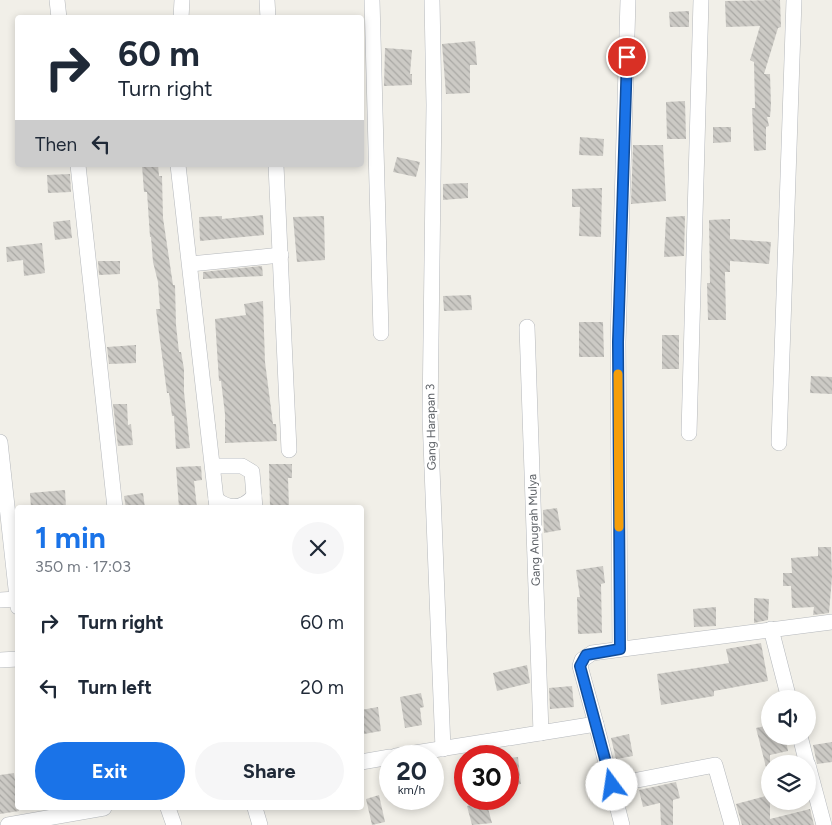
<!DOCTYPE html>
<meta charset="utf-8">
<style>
:root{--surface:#fff;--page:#f6f6f7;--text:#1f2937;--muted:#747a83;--accent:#1a73e8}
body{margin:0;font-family:Figtree,sans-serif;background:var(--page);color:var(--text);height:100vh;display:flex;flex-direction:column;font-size:19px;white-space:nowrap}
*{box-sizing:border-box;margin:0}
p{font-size:16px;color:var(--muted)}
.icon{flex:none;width:28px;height:28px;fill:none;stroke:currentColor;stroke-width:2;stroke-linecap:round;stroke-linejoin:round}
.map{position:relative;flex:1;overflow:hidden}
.details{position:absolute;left:15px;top:505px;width:349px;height:305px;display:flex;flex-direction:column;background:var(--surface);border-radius:5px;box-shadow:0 2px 8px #0003}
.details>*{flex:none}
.guide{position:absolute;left:15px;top:15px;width:349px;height:152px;border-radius:5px;box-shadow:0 2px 8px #0003;background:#fff;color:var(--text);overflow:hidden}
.fabs{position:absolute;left:761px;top:690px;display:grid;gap:10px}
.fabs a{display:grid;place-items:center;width:55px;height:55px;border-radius:50%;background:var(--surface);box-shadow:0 2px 8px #0003;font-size:25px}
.speed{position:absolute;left:379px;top:745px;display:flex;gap:10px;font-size:25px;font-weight:700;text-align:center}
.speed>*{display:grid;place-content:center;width:65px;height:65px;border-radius:50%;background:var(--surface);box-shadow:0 2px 8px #0003;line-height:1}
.speed small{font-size:12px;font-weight:400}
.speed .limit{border:8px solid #d22;background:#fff;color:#111}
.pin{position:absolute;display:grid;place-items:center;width:42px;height:42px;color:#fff;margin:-21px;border:2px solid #fff;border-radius:50%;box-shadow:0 1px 5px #0007}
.me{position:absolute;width:55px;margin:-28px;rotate:346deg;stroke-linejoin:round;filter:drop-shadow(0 0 4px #0008)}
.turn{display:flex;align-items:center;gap:18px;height:105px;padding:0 20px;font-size:22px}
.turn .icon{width:65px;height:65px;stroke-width:2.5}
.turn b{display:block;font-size:35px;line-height:42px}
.then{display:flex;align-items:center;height:48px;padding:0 20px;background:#0003;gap:10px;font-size:19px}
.round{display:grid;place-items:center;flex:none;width:52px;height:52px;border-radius:26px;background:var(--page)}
.head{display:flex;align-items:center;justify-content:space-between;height:85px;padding:0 20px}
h1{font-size:30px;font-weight:700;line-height:38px;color:var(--accent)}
.primary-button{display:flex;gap:10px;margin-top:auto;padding:10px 20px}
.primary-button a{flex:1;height:58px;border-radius:30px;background:var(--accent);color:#fff;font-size:20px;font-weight:700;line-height:58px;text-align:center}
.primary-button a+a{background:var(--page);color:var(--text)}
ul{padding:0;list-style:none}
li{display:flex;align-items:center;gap:15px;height:65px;padding:0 20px}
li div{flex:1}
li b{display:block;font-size:19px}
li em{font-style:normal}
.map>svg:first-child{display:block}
.building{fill:url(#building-back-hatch)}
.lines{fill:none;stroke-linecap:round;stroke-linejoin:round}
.minor-casing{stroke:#b5b8bc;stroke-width:16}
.minor{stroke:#fff;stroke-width:15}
.route-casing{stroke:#114b97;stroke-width:12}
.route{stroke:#1a73e8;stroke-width:9}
.slow{stroke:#f59e0b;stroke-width:9}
.labels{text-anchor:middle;stroke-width:5;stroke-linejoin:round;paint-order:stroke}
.street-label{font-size:12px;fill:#5f6368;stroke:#fff}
</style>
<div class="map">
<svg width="832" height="825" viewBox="0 0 832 825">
<defs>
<pattern id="building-back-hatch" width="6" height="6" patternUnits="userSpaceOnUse" patternTransform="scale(1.25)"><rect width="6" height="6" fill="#cccac5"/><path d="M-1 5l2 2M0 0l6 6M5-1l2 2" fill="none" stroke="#a9a8a4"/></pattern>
</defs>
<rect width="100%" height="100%" fill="#f1efe8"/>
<g class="building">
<polygon points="780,0 781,27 778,28 764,74 770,74 771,105 770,117 767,117 769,126 766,127 766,150 754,151 752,108 755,108 754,62 750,60 760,26 726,27 725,1"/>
<polygon points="689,11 689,27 670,27 669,12"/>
<polygon points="475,41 477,65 470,65 470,93 446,94 442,44"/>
<polygon points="385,48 412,50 410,74 412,74 412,85 384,86"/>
<polygon points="685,101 686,139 667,139 666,102"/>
<polygon points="713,127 731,127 731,142 713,143"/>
<polygon points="580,137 604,139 603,156 579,155"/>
<polygon points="633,145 663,145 666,201 631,204"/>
<polygon points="397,157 420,162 416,177 393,172"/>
<polygon points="142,165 158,165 159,176 162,176 163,218 173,285 175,285 176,325 179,352 181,352 184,369 184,392 190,448 176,449 174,416 172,416 169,393 167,393 159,333 156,309 160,309 158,282 153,262 151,237 150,237 147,192 144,192"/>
<polygon points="70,174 71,192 48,193 47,175"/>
<polygon points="468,183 468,198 443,200 443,184"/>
<polygon points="602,188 601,237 579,236 580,207 572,207 572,189"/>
<polygon points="263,215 264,235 200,241 199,217 222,216 222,219"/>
<polygon points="324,216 325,260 297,262 293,217"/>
<polygon points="685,216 684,256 664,257 666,217"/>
<polygon points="730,219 730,239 771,242 769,264 730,261 730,272 725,272 726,320 708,320 707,283 710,283 709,220"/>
<polygon points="70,220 72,238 55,240 53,222"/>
<polygon points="42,243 45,273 24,276 23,260 7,262 6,247"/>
<polygon points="98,261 120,261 120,274 99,275"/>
<polygon points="262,266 263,276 203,279 203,272"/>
<polygon points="471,295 472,310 444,311 443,296"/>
<polygon points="263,301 265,362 273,424 276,424 277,441 225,443 225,414 221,381 219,381 215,319 246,315 244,304"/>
<polygon points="579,322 603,322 604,357 579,357"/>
<rect x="662" y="335" width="17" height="34"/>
<polygon points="136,345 136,363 109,364 107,347"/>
<polygon points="811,376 832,377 832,394 810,393"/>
<polygon points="113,404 127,404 128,425 131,424 133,445 118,446"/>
<polygon points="269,464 292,464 292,478 288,478 289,508 270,508"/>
<polygon points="201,466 202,480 194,481 197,508 179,508 176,467"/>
<polygon points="65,490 66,508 31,508 30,493"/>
<polygon points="143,493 145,508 126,508 124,496"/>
<polygon points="557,508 561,530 544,533 543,510"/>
<polygon points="818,547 831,547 832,577 829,613 813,615 814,607 792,608 791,586 783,586 783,573 792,573 791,558 818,556"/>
<polygon points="603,566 605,583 601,584 602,633 578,634 577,597 580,597 576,570"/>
<polygon points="754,598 769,599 768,620 754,623"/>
<polygon points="716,607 716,626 694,627 693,609"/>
<polygon points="761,643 768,681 714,691 714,696 661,705 657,674 729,663 726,649"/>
<polygon points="527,665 530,683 497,691 493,673"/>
<polygon points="572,686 574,707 550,709 549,688"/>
<polygon points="421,693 424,707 420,708 422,725 405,728 400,697"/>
<polygon points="378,707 381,731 364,734 361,710"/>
<polygon points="770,725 770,736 785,736 788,751 770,755 770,767 766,767 756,728"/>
<polygon points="629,734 633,756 616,759 611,738"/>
<polygon points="832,742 832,762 817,764 813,745"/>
<polygon points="518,757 521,784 508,786 508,758"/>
<polygon points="14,773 19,811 0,814 0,775"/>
<polygon points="676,782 680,798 673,800 673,825 661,825 660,803 643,807 639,790"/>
<polygon points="379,795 385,822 372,825 366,799"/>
<polygon points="770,795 770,819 810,809 814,825 742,825 736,804"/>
<polygon points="486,801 492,823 472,825 467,806"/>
</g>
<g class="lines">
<defs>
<g id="minor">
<polyline points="57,0 59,18"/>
<polyline points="267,0 268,18"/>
<polyline points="372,0 381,333"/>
<polyline points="432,0 434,105 430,417 443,749"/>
<polyline points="181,18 182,0"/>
<polyline points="78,165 115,508"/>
<polyline points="178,165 217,508"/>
<polyline points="276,165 289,450"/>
<polyline points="190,264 281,255"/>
<polyline points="527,327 541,733"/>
<polyline points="689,433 701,0"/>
<polyline points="0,442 18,607"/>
<polyline points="779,443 794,0"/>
<polyline points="213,466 242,466 252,472 255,508"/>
<path d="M 216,499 C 229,510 243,509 254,496"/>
<polyline points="0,600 17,599"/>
<polyline points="771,629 789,699"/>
<polyline points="620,649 618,342 628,0"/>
<polyline points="0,660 18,659"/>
<polyline points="596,724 622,825"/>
<polyline points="800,736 807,764"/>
<polyline points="396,756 596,724 580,666 582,660 592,653 832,622"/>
<polyline points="361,762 390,757"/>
<polyline points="808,765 824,825"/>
<polyline points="612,785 715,765 732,825"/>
<polyline points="168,808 174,825"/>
<polyline points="255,808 260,825"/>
<polyline points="8,825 104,808"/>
</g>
</defs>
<use href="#minor" class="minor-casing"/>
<use href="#minor" class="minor"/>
</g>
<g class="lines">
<defs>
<polyline id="route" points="612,785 580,666 586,655 620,649 618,342 627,57"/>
</defs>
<use href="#route" class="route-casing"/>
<use href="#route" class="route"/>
<polyline class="slow" points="618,374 619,527"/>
</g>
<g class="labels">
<g class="street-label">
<text transform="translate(431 427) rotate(-91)" y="4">Gang Harapan 3</text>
<text transform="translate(534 530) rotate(-92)" y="4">Gang Anugrah Mulya</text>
</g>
</g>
</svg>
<div class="fabs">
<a><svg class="icon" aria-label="sound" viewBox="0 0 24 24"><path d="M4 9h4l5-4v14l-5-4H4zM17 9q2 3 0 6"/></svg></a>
<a><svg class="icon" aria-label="layers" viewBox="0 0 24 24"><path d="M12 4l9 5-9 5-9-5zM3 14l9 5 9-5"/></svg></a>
</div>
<div class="speed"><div>20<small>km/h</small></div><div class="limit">30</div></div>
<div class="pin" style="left:627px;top:57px;background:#d93025"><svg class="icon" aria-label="arrive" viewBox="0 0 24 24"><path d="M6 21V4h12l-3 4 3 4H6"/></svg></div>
<svg class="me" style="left:612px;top:785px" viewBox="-20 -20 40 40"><circle r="19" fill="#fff"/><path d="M0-13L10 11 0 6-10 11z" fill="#1a73e8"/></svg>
<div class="guide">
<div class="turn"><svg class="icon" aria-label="right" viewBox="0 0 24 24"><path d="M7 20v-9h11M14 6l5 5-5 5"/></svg><div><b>60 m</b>Turn right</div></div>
<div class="then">Then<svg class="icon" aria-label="left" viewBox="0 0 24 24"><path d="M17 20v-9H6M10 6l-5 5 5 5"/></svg></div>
</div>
<section class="details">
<div class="head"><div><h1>1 min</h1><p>350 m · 17:03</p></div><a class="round"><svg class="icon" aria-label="close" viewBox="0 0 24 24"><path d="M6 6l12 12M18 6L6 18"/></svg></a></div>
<ul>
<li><svg class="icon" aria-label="right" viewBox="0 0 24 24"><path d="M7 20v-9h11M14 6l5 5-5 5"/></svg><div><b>Turn right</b></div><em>60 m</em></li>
<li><svg class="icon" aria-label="left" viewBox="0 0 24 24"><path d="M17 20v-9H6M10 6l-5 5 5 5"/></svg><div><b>Turn left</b></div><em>20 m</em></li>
</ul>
<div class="primary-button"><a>Exit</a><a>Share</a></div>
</section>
</div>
